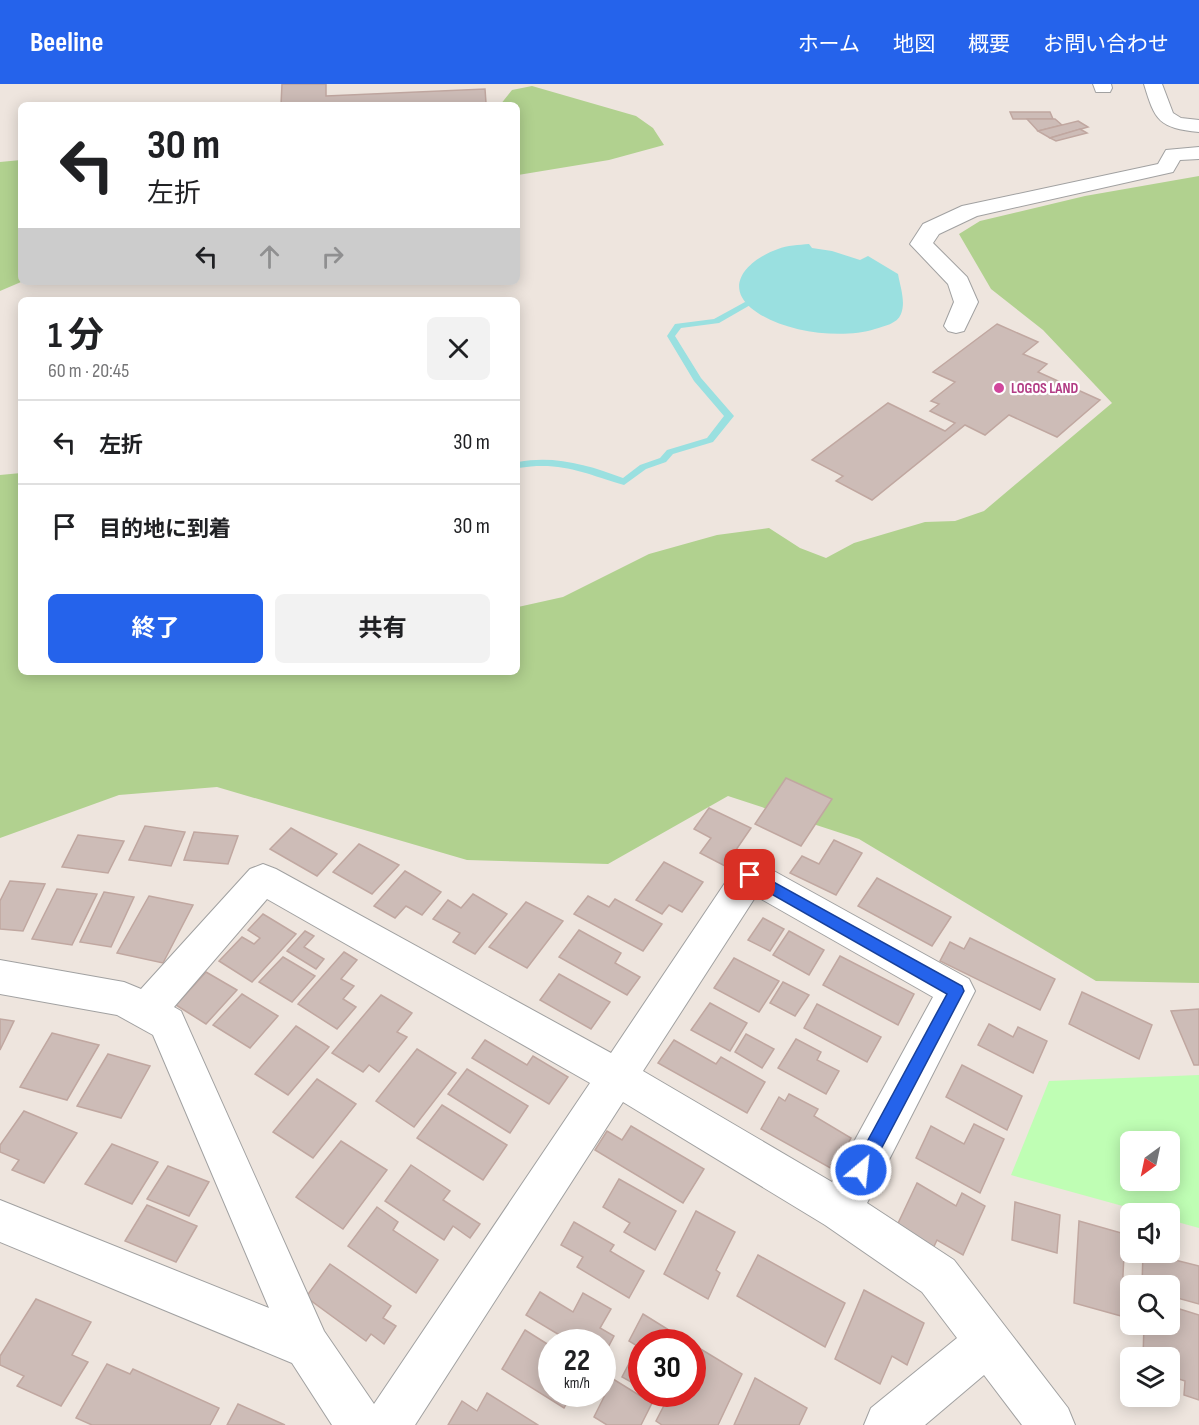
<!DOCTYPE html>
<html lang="ja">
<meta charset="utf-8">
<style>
:root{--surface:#fff;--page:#f2f2f2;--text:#202124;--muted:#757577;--line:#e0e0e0;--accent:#2563eb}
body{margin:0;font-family:"Sofia Sans Condensed","Noto Sans JP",sans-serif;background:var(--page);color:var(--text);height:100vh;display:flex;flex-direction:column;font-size:22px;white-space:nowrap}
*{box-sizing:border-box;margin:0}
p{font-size:20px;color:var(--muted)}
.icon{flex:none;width:33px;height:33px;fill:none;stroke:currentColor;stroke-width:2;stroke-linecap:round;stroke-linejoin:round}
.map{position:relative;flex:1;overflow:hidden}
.panel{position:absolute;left:18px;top:213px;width:502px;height:378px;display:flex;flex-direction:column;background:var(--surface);border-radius:9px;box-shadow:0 3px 15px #0003}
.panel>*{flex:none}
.guide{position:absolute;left:18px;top:18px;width:502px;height:183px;border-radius:9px;box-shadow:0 3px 15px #0003;background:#fff;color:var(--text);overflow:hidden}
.needle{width:39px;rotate:213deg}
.tools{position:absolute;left:1120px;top:1047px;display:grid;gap:12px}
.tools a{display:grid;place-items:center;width:60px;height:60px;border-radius:9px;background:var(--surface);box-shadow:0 3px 15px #0003;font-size:30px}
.speed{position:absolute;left:538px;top:1245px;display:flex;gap:12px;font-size:30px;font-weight:700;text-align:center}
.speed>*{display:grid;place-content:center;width:78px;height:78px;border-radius:50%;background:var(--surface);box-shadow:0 3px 15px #0003;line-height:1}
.speed small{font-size:15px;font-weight:400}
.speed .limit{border:9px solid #d22;background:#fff;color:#111}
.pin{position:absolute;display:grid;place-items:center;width:51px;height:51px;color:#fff;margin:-26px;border-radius:12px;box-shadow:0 3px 9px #0006}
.me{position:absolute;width:66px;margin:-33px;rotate:28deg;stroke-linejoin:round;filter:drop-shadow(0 0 4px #0008)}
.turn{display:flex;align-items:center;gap:21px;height:126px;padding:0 30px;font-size:27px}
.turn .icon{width:78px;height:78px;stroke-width:2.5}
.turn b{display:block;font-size:42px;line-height:51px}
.lanes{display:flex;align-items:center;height:57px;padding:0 30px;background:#0003;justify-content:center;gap:30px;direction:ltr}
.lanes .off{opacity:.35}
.round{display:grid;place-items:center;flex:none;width:63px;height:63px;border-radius:9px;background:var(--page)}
.overview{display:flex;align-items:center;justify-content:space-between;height:102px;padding:0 30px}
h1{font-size:36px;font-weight:700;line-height:45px}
.action{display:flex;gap:12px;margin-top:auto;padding:12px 30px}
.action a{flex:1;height:69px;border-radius:9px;background:var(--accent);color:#fff;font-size:24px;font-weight:700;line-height:69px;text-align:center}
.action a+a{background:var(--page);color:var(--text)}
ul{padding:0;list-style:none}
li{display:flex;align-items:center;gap:18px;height:84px;padding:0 30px;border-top:2px solid var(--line)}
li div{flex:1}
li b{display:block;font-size:22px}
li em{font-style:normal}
header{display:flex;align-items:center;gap:36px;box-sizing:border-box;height:84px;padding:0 30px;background:var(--accent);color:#fff}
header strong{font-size:28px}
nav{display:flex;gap:33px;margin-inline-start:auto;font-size:21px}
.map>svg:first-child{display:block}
.forest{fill:#b1d18f}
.park{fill:#bffeb4;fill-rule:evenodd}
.water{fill:#9ae0e0}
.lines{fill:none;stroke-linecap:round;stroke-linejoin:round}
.stream{fill:#9ae0e0;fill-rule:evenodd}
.building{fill:#cdbcb7;stroke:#c0a7a0;stroke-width:1.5}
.minor-casing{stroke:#a1a1a1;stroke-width:2}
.minor{fill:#fff;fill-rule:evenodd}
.route{fill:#2563eb;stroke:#184099;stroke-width:1.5}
.hotel-dot{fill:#d1479c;stroke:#fff;stroke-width:2}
.labels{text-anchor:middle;stroke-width:4.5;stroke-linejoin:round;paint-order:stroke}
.far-hotel-label{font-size:15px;font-weight:bold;fill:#b23c85;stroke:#fff;text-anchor:start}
</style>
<header>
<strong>Beeline</strong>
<nav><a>ホーム</a><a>地図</a><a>概要</a><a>お問い合わせ</a></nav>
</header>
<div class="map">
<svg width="1199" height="1341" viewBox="0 0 1199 1341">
<rect width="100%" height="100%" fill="#eee5de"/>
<g class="forest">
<polygon points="532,2 636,32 653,44 664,61 609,76 518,91 518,21 500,21 512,6"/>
<polygon points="21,76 21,198 0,207 0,78"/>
<polygon points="1199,92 1199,899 1096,897 859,755 728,712 608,780 467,776 217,703 119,711 0,754 0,391 21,389 21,588 518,588 518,523 563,513 649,470 717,451 769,444 800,464 826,474 854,459 925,438 955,437 984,427 1112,319 1043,246 991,205 959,150 980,137 1085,112"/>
</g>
<path class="park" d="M 1199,991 L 1199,1144 L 1170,1136 L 1170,1130 L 1148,1129 L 1011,1091 L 1049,997 ZM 1131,1058 L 1170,1058 L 1170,1096 L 1131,1096 Z"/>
<path class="water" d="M 809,160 L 812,164 L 832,167 L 860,176 L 868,172 L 898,190 C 900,202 906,218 901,230 C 897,240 884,242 875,245 C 840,256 780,248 751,224 C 722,199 752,174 778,165 C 787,161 799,161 809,160 Z"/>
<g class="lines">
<path class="stream" d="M 745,218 L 752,220 L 719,239 L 681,244 L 675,252 L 701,294 L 734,332 L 713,358 L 673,370 L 666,378 L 646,385 L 624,401 C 583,389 562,377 518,384 L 518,378 C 554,371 589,381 623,394 L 640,381 L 660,374 L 667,366 L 707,354 L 724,332 L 694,297 L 667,252 L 675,240 L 714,235 Z"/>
</g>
<g class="building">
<polygon points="282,0 326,0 326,12 485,5 486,19 281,21"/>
<polygon points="1010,28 1050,28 1053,35 1013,35"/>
<polygon points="1027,35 1055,35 1062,41 1038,47"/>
<polygon points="1078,37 1088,43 1050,54 1038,47"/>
<polygon points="1080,45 1087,49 1056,57 1050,54"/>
<polygon points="997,240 1038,258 1023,270 1047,280 1038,288 1100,316 1057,353 1009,331 985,351 965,341 872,416 836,397 843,392 812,376 888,319 945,347 955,339 930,327 939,320 931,317 955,298 933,288"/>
<polygon points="786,694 832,715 801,762 755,740"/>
<polygon points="709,724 751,744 725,782 700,769 711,754 694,745"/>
<polygon points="145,742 185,748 171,782 129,776"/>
<polygon points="291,744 337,770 317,792 270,765"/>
<polygon points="194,748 238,752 228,780 184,776"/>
<polygon points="78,751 124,757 108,789 62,783"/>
<polygon points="834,756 862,769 836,811 790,789 802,772 819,780"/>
<polygon points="359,760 399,781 372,810 333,788"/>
<polygon points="664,778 703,798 682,828 669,821 662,830 636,816"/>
<polygon points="405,787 441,808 422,831 406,822 395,834 374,822"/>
<polygon points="877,794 951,833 932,862 858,822"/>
<polygon points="10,797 45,800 23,847 0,845 0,817"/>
<polygon points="57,805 97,810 72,861 32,855"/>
<polygon points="104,808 134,813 111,863 80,858"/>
<polygon points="473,810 507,830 475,870 453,858 460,849 433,835 448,816 461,824"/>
<polygon points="149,812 193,821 163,879 117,869"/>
<polygon points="588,812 609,823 615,815 662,840 643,867 574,830"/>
<polygon points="526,818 563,837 527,884 489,863"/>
<polygon points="263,830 296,850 252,898 219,877 242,853 254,860 260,854 248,846"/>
<polygon points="763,834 784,845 770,867 748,856"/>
<polygon points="579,846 621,869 615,879 640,893 627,911 559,873"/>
<polygon points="305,847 314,852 304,863 324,875 316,885 287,867"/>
<polygon points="789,847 824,866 809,891 773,871"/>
<polygon points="970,854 1055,895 1040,926 940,877 950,858 964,865"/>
<polygon points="344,868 357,876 341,895 354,902 343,915 356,923 337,945 298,920"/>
<polygon points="840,872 914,910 898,941 823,901"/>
<polygon points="283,873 315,892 292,918 259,898"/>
<polygon points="734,874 779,897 759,928 714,904"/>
<polygon points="206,888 237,906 206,940 176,921"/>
<polygon points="559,890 610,918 591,945 540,916"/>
<polygon points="783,898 809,911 795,932 770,919"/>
<polygon points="1082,908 1152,941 1139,975 1069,940"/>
<polygon points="242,910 278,932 250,964 213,941"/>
<polygon points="381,911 412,929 397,948 407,953 379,988 369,981 363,988 332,969"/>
<polygon points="710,919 747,939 730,967 691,946"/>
<polygon points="817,920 881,953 867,978 804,944"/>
<polygon points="1199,925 1199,981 1194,981 1171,927"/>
<polygon points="0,935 14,937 0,966"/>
<polygon points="989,940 1013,953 1018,943 1047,957 1033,989 978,961"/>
<polygon points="296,942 329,963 288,1011 255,990"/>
<polygon points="52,949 99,961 67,1016 20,1003"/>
<polygon points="746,950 774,965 762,984 735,968"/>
<polygon points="796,955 821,968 817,976 839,987 826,1010 778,984"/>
<polygon points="485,956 527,981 533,972 568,993 549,1020 472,974"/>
<polygon points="674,956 716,980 721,973 765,998 747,1029 658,979"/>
<polygon points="417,965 456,989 414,1043 376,1017"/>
<polygon points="108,970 150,982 121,1034 77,1022"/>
<polygon points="962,981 1022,1012 1007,1046 946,1013"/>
<polygon points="467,985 528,1022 510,1049 448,1010"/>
<polygon points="317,995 356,1020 313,1074 273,1048"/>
<polygon points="789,1010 818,1025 814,1032 851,1054 834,1086 761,1045 779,1013 785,1017"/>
<polygon points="442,1021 507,1061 483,1096 417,1054"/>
<polygon points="24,1027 77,1049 44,1099 12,1086 19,1076 0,1068 0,1061"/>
<polygon points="974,1040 1004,1055 980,1109 916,1074 931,1042 964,1060"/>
<polygon points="631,1042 704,1085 683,1119 595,1066 607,1047 622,1056"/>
<polygon points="341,1057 387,1086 343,1145 296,1113"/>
<polygon points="112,1060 158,1078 132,1120 85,1100"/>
<polygon points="411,1081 450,1107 443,1116 480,1140 470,1154 453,1142 444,1156 385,1117"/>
<polygon points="168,1082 209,1098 189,1132 147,1115"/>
<polygon points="619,1095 676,1127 655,1166 624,1148 630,1139 603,1123"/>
<polygon points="917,1099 956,1122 962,1109 985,1122 963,1171 937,1156 930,1171 893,1150"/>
<polygon points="1015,1118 1060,1131 1057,1169 1012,1156"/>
<polygon points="147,1121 197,1142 176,1178 125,1157"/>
<polygon points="377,1123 398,1138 393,1146 438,1176 416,1209 348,1162"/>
<polygon points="696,1127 735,1148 716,1186 720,1189 708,1215 664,1190"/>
<polygon points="1079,1137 1125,1150 1121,1232 1074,1219"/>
<polygon points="574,1138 614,1161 610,1167 644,1187 629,1214 577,1183 583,1173 561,1161"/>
<polygon points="1143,1168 1199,1182 1199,1220 1170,1212 1170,1202 1142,1202"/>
<polygon points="758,1171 845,1219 825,1263 737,1212"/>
<polygon points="330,1180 391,1222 383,1234 396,1242 384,1260 371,1250 366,1257 306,1213"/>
<polygon points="864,1206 924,1239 907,1281 892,1272 880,1300 835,1275"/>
<polygon points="540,1208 573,1228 583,1209 611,1225 600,1244 614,1252 603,1273 603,1258 571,1258 526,1231"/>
<polygon points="36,1215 91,1238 72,1271 88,1278 61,1322 17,1302 24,1292 0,1281 0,1272"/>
<polygon points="1170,1222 1199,1231 1199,1316 1184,1311 1185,1297 1170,1292 1170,1274 1143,1274 1144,1240 1170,1240"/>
<polygon points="643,1230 677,1251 673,1258 642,1258 642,1265 629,1257"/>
<polygon points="525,1246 552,1263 552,1310 572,1310 564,1324 502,1285"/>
<polygon points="694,1261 742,1290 718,1341 662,1341 656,1337 670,1310 693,1310"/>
<polygon points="634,1270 642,1275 642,1304 622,1293"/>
<polygon points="107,1280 130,1290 133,1285 219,1324 210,1341 92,1341 76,1334"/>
<polygon points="755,1294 807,1324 799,1341 734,1341"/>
<polygon points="613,1295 652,1319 641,1341 607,1341 594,1333"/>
<polygon points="487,1309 538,1341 448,1341 462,1317 477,1327"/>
<polygon points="238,1320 285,1341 227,1341"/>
</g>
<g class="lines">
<defs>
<g id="minor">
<polygon points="1093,0 1111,0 1112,4 1110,8 1096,8"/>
<path d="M 1144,0 L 1162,0 L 1173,29 L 1181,34 L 1199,36 L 1199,48 C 1159,44 1155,37 1144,0 Z"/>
<polygon points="1199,63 1199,75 1180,76 1173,88 977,132 939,150 933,159 967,193 978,218 964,247 956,249 948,247 944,242 954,218 948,200 910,160 923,140 962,122 1158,80 1166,66"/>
<path d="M 750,776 L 763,781 L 969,895 L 975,907 L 867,1119 L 954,1176 L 1068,1324 L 1075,1341 L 1022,1341 L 984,1291 L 925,1341 L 864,1341 L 871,1324 L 957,1254 L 922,1208 L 825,1141 L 623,1018 L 415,1341 L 332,1341 L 292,1279 L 0,1158 L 0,1116 L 269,1224 L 153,951 L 117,931 L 0,910 L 0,876 L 124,898 L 141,905 L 250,785 L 263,780 L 276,785 L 611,969 L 737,781 ZM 756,812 L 933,913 L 832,1098 L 643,987 ZM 267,815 L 590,999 L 374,1320 L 324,1247 L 181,927 L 174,923 Z"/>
</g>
</defs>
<use href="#minor" class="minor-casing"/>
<use href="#minor" class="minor"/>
</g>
<polygon class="route" points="750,785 962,902 964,907 867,1092 861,1094 855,1092 852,1086 855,1080 947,910 745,795 743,791 745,787"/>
<circle class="hotel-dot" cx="999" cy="304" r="6"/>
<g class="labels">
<g class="far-hotel-label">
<text x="1011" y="309">LOGOS LAND</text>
</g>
</g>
</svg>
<div class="tools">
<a><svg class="needle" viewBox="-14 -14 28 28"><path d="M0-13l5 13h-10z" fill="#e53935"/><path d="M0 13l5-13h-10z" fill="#757577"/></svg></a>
<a><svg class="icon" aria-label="sound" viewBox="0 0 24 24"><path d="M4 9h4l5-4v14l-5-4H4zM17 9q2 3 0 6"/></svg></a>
<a><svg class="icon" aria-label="search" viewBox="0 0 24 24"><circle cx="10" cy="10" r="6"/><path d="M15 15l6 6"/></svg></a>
<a><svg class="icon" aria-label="layers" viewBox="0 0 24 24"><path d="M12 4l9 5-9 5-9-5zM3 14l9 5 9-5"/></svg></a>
</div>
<div class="speed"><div>22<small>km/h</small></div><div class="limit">30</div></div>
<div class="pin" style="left:750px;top:791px;background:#d93025"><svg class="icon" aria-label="arrive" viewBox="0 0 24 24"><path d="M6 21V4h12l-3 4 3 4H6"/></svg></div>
<svg class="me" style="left:861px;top:1086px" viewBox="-20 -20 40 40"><circle r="17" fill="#2563eb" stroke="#fff" stroke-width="3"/><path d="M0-11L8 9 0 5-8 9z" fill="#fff"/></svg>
<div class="guide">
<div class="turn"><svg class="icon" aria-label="left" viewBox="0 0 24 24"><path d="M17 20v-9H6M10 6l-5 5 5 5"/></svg><div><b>30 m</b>左折</div></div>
<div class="lanes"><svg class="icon" aria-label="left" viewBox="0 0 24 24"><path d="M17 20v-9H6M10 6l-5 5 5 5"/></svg><svg class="icon off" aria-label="ahead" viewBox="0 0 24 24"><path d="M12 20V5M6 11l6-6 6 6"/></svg><svg class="icon off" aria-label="right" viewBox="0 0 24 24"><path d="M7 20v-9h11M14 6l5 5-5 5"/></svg></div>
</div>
<section class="panel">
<div class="overview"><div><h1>1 分</h1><p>60 m · 20:45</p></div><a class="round"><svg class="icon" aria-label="close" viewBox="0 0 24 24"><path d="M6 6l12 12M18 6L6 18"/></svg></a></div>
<ul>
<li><svg class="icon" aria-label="left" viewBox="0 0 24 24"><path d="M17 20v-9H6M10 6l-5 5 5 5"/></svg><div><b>左折</b></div><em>30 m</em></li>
<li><svg class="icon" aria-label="arrive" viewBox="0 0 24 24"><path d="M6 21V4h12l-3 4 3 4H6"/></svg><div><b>目的地に到着</b></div><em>30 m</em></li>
</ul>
<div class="action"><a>終了</a><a>共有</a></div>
</section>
</div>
